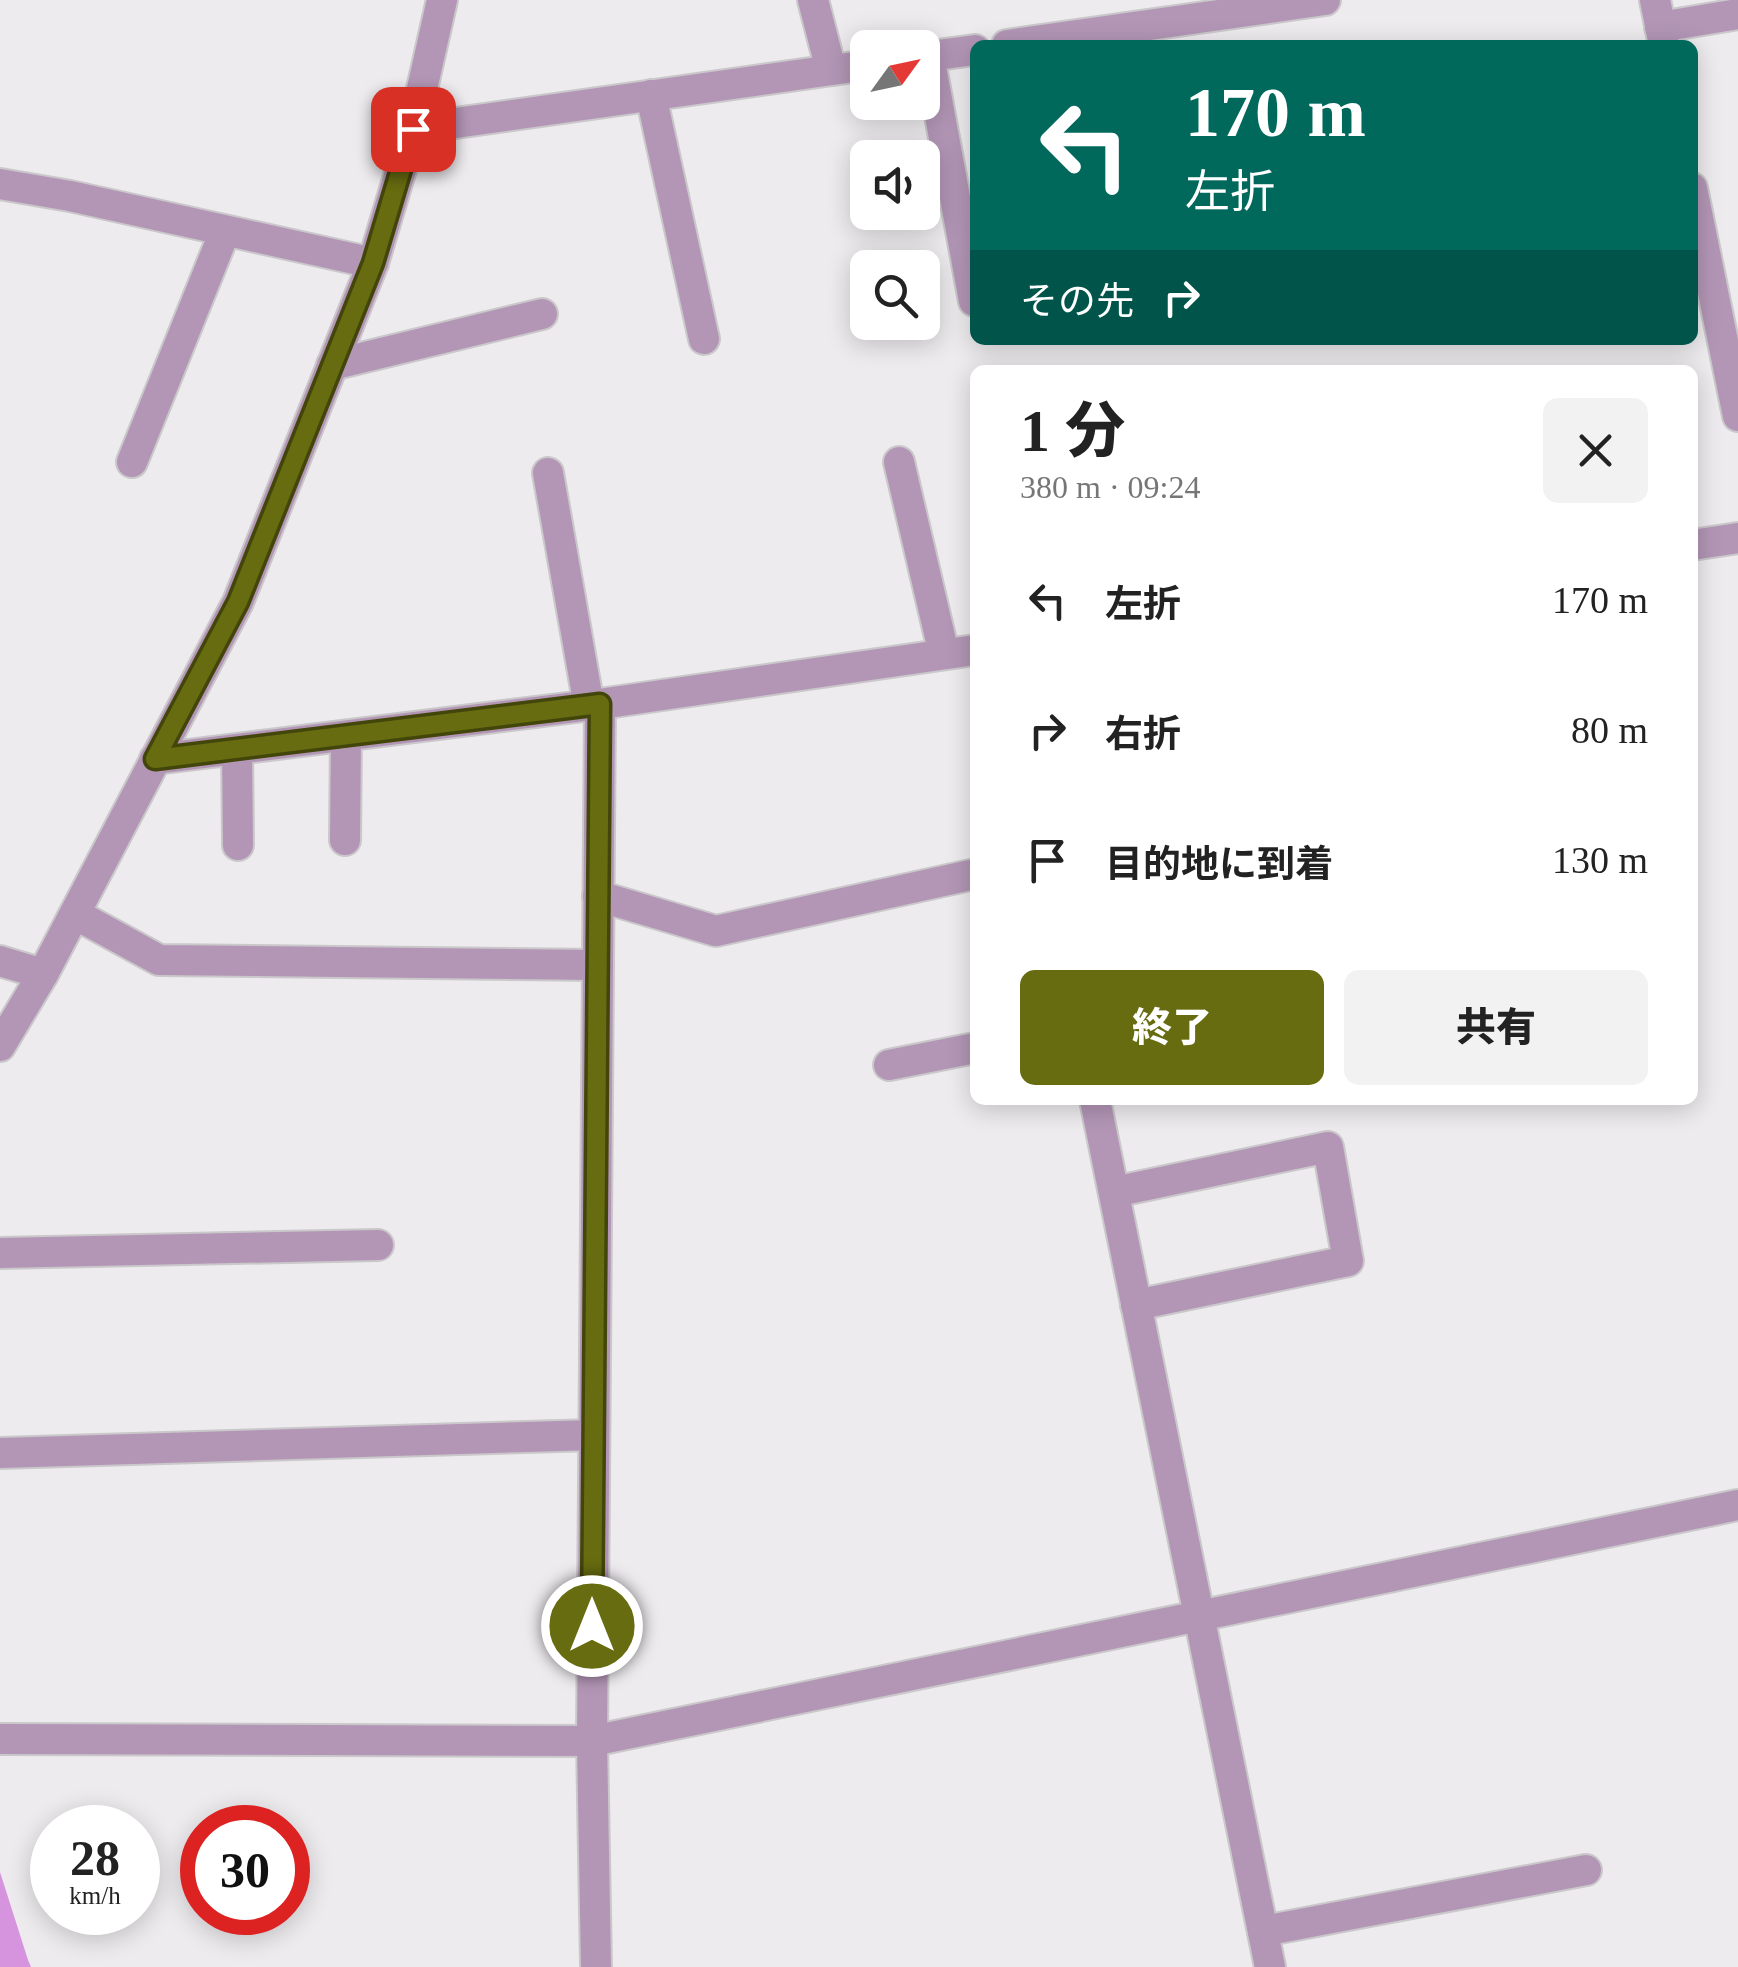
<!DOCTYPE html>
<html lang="ja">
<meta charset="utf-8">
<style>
:root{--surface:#fff;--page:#f2f2f2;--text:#222;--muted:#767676;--accent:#676c10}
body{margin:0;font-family:"Times New Roman","Noto Sans JP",serif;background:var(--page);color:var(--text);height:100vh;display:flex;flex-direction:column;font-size:38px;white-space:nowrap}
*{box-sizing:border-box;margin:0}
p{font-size:32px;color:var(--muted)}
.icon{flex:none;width:55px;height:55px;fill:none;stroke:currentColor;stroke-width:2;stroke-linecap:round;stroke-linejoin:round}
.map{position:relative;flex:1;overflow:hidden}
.side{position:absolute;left:970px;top:365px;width:728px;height:740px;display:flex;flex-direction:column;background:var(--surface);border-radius:15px;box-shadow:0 5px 25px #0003}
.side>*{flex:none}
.banner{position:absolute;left:970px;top:40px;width:728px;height:305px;border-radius:15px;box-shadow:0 5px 25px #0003;background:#00695c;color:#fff;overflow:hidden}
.needle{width:65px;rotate:57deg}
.controls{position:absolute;left:850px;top:30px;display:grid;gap:20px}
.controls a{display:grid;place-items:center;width:90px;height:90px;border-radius:15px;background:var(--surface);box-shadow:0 5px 25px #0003;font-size:50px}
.speed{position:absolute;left:30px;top:1805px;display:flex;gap:20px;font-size:50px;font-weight:700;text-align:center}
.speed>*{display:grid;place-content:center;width:130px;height:130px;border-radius:50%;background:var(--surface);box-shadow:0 5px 25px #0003;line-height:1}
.speed small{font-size:25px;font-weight:400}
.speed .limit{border:15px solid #d22;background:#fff;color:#111}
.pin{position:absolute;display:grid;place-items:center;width:85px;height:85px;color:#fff;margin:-42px;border-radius:20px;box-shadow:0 5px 15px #0006}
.me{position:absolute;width:110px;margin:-55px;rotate:0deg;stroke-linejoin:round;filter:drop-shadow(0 0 8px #0008)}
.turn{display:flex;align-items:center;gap:35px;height:210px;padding:0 50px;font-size:45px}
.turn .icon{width:130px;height:130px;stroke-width:2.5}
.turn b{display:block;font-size:70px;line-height:85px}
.then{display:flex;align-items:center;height:95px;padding:0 50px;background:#0003;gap:20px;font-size:38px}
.round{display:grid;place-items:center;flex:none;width:105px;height:105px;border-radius:15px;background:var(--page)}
.head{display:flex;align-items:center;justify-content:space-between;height:170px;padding:0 50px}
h1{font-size:60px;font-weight:800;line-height:75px}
.button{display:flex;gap:20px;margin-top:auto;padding:20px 50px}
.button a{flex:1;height:115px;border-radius:15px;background:var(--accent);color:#fff;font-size:40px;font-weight:800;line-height:115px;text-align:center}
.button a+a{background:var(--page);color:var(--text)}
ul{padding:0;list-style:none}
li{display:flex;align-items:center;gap:30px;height:130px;padding:0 50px}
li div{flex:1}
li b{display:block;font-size:38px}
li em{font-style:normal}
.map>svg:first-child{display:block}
.forest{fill:#d594dd}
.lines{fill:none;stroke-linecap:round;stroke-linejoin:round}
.minor-casing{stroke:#cac8ca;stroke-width:34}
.minor{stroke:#b396b6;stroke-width:30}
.route-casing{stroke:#43460a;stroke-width:25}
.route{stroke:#676c10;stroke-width:18}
</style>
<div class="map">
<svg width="1738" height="1967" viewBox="0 0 1738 1967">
<rect width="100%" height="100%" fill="#eeebee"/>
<polygon class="forest" points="0,1872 28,1960 31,1967 0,1967"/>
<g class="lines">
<defs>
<g id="minor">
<polyline points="813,0 831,70"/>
<polyline points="1655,0 1664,45"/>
<polyline points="1660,27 1738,14"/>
<polyline points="1007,45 1325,0"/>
<polyline points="929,56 974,301"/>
<polyline points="922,57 975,50"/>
<polyline points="651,95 704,339"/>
<polyline points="413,129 868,65"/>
<polyline points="0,184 70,196 373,263"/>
<polyline points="1692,188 1738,416"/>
<polyline points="332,365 542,314"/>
<polyline points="132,462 225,231"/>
<polyline points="899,462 944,654"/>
<polyline points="548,473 589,706"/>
<polyline points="1692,545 1738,538"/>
<polyline points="237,750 238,845"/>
<polyline points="155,759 600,704 975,650"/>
<polyline points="345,840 346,736"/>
<polyline points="598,896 716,931 975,874"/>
<polyline points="75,914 159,960 598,965"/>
<polyline points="0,961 43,974"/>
<polyline points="0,1046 43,974 238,602 373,263 413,129 442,0"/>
<polyline points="889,1065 975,1048"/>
<polyline points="1095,1100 1270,1967"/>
<polyline points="1114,1192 1328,1147 1348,1261 1136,1305"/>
<polyline points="0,1253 378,1245"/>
<polyline points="0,1453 594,1435"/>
<polyline points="0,1739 592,1741 1738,1505"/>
<polyline points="1263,1931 1586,1870"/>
<polyline points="596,1967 592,1741 600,704"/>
</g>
</defs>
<use href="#minor" class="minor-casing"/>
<use href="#minor" class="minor"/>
</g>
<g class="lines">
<defs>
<polyline id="route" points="413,129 373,263 238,602 155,759 600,704 592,1626"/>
</defs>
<use href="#route" class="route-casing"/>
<use href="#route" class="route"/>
</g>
</svg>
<div class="controls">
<a><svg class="needle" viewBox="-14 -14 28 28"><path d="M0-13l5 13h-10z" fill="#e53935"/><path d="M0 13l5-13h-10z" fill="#767676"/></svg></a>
<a><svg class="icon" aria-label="sound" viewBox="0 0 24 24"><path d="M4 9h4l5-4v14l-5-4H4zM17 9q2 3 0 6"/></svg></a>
<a><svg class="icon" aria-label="search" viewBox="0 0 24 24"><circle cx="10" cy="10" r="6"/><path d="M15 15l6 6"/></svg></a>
</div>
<div class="speed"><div>28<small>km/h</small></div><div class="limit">30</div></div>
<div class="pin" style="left:413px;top:129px;background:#d93025"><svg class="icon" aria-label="arrive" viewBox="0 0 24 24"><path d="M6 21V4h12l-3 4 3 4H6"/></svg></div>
<svg class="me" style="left:592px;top:1626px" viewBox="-20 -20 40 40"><circle r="17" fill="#676c10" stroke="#fff" stroke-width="3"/><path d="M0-11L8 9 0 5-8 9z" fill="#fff"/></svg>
<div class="banner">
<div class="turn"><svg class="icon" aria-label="left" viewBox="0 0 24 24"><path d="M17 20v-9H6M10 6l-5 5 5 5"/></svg><div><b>170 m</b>左折</div></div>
<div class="then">その先<svg class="icon" aria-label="right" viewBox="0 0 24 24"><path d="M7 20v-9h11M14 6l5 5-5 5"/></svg></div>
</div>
<section class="side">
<div class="head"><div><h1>1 分</h1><p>380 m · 09:24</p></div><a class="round"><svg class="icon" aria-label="close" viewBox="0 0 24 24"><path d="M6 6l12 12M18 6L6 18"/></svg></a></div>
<ul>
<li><svg class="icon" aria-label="left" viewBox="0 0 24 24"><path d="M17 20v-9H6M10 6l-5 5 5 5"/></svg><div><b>左折</b></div><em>170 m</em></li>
<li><svg class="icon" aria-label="right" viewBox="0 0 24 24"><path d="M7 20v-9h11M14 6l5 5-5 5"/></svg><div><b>右折</b></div><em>80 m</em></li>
<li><svg class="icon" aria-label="arrive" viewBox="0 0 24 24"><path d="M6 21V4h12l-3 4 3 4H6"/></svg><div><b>目的地に到着</b></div><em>130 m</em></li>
</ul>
<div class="button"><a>終了</a><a>共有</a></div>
</section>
</div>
